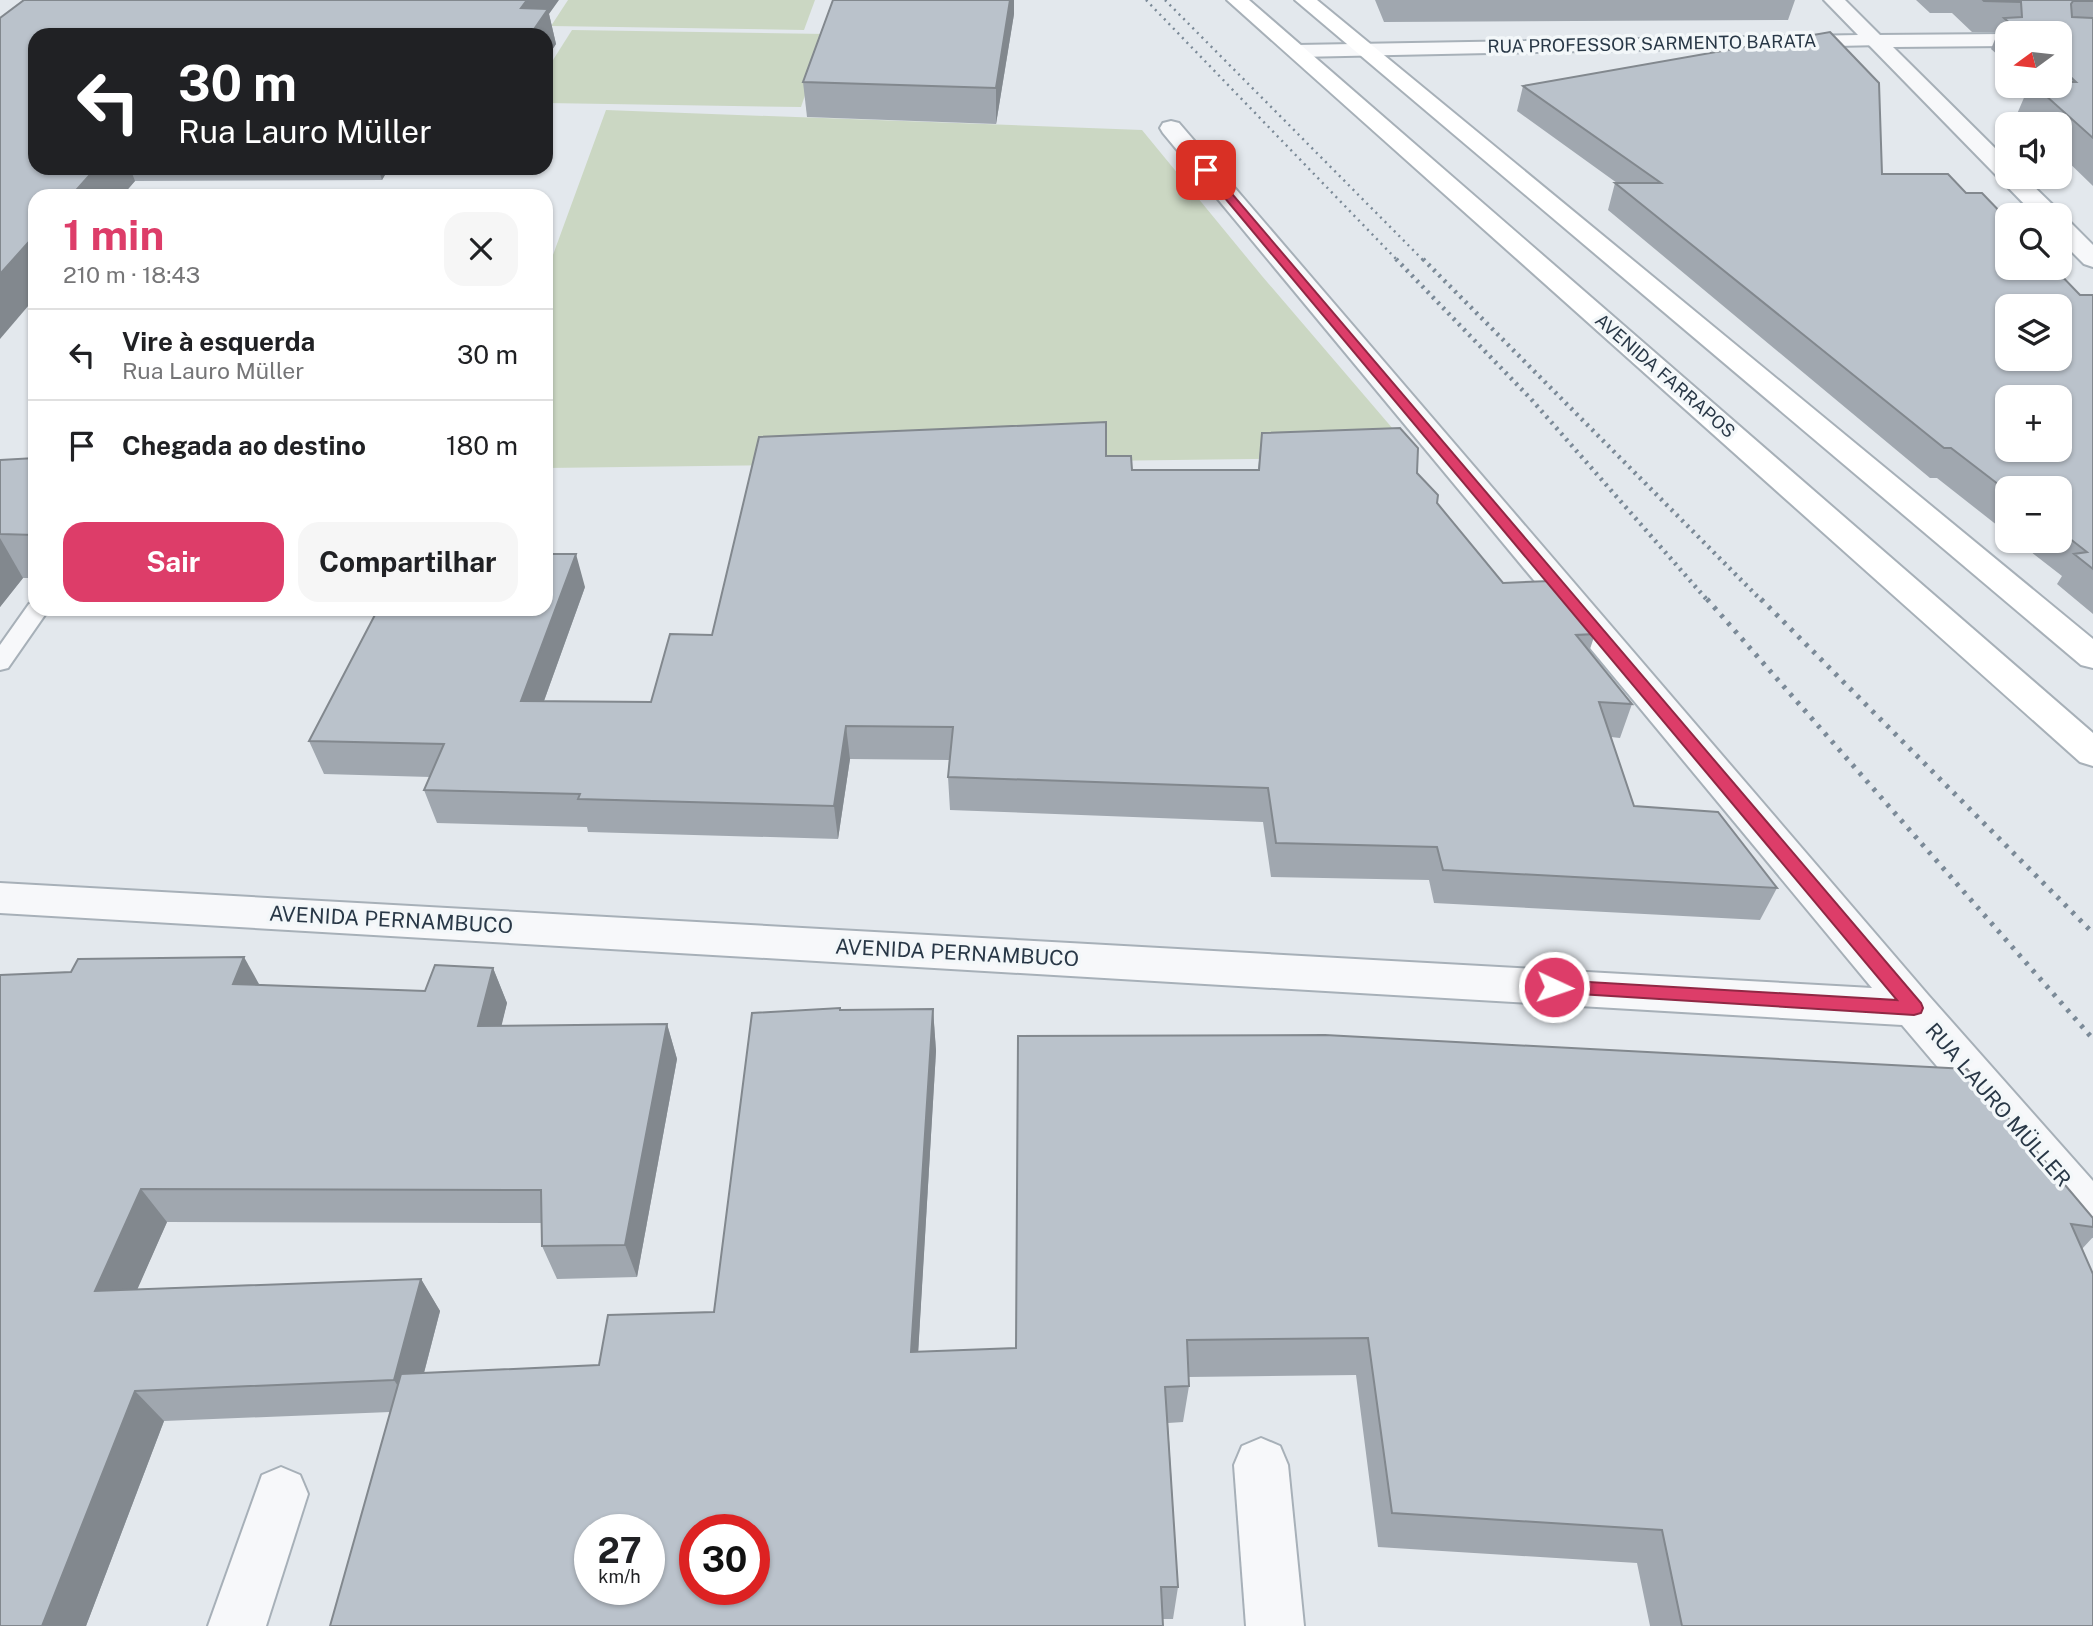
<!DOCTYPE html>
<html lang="pt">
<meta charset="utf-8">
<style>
:root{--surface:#fff;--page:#f6f6f6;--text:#202124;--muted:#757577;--line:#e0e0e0;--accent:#dd3d69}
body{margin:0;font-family:"Public Sans",sans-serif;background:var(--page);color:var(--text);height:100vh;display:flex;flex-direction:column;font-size:26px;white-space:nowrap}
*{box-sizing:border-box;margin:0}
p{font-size:23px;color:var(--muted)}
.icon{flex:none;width:38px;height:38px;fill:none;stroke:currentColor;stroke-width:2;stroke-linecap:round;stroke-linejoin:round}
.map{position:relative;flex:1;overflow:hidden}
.sheet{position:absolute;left:28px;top:189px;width:525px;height:427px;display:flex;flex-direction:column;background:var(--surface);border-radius:21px;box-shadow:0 2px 5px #0004}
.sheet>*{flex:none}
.top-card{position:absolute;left:28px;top:28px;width:525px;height:147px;border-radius:21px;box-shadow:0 2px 5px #0004;background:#202124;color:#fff;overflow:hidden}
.needle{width:46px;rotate:255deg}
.fabs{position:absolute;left:1995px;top:21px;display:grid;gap:14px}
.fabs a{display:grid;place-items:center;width:77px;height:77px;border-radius:14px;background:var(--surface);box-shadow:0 2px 5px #0004;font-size:35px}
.speed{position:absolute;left:574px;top:1514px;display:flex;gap:14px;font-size:35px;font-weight:700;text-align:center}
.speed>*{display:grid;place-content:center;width:91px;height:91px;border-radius:50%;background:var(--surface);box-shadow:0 2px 5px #0004;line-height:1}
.speed small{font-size:18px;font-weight:400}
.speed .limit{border:10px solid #d22;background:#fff;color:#111}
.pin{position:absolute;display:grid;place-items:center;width:60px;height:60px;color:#fff;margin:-30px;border-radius:14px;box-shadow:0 4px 10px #0006}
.me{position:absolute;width:77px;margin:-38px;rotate:93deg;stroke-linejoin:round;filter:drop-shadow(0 0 5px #0008)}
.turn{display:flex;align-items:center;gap:24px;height:147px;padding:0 35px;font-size:32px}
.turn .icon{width:91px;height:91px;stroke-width:2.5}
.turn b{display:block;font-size:49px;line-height:60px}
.round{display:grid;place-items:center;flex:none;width:74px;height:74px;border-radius:21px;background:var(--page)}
.headline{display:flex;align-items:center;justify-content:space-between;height:119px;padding:0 35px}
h1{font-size:42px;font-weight:700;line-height:52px;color:var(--accent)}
.button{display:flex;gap:14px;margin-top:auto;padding:14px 35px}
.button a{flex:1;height:80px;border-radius:21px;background:var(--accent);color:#fff;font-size:28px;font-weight:700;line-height:80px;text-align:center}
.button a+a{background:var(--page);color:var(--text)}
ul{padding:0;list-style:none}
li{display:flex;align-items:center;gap:21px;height:91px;padding:0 35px;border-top:2px solid var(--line)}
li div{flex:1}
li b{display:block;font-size:26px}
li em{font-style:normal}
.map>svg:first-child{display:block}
.green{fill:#cbd7c3}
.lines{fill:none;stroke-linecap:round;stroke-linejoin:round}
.service-casing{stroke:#a7b0b8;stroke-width:4}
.minor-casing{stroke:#a7b0b8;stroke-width:4}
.tertiary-casing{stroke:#a7b0b8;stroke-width:4}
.secondary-casing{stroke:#a7b0b8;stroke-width:4}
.service{fill:#f7f8fa;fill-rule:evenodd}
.minor{fill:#f7f8fa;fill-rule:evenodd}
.tertiary{fill:#f7f8fa;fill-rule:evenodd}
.secondary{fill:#fff;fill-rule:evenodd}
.rail-far2{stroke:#7b8a98;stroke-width:2.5;stroke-dasharray:2 4.5;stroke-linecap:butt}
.rail-far1{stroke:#7b8a98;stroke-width:4.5;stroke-dasharray:2.5 5;stroke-linecap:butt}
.rail{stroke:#7b8a98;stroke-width:5;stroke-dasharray:3.5 7;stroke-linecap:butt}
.wall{fill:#a0a7af}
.shaded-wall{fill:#82888e}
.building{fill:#bac2cb;stroke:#82888e;stroke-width:2;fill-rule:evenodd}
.route{fill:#dd3d69;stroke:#902844;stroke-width:2}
.labels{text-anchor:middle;stroke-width:7;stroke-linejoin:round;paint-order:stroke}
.far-street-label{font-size:18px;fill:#293847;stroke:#f3f7f9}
.street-label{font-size:21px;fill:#293847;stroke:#f3f7f9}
</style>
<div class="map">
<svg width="2093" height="1626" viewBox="0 0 2093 1626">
<rect width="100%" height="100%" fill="#e3e8ed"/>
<g class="green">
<polygon points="568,0 815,0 804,30 551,26"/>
<polygon points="572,30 826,34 801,107 546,103 546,71"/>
<polygon points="606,110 1142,130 1262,276 1417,457 546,468 546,274"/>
</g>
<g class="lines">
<defs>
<polygon id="service" points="35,602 35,609 49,609 8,668 0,670 0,645 29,604"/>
<g id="minor">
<polygon points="2007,34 2007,46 1893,47 2007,160 2007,177 2024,177 2058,210 2061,215 2060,217 2035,215 1865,41 1868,37 1875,35"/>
<polygon points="1171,121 1179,123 1929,996 2093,1181 2093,1236 2076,1230 1902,1025 0,913 0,883 1872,988 1163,133 1160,128 1163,123"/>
<polygon points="2060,219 2069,221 2093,245 2093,267 2084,264 2060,240"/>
<polygon points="1261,1438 1280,1446 1288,1465 1304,1626 1246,1626 1234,1465 1242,1446"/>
<polygon points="281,1467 300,1475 308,1494 266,1626 208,1626 262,1475"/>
</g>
<polygon id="tertiary" points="1824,0 1845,0 1882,37 1885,41 1882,45 1297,57 1290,55 1287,51 1290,47 1297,45 1858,35"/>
<g id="secondary">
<polygon points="1227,0 1249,0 2093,733 2093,766 2080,762"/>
<polygon points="1295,0 1317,0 2093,639 2093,668 2081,665"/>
</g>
</defs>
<use href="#service" class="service-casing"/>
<use href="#minor" class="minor-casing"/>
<use href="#tertiary" class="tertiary-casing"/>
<use href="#secondary" class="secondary-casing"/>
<use href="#service" class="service"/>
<use href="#minor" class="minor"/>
<use href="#tertiary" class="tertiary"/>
<use href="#secondary" class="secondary"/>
<g class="rail-far2">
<polyline points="1146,0 1398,261"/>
<polyline points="1165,0 1424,261"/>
</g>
<g class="rail-far1">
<polyline points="1396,259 1531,399 1708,601"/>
<polyline points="1423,259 1762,601"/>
</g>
<g class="rail">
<polyline points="1707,599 2093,1039"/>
<polyline points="1761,599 2093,933"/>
</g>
</g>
<g class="wall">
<polygon points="1375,0 1795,0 1788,20 1384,22"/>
<polygon points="1916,0 2093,0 2093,186 2060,154 2060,124 2028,124 2017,114 2029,86 2060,86 2060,33 2007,33 2007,63 1991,49 1998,32 1972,32 1952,13 1930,13"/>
<polygon points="549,14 556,44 546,59 546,35 35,35 35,168 389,168 382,180 135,181 122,196 35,196 0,18"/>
<polygon points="1014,14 996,124 807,117 803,82"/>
<polygon points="1523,86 1882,174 1966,193 2080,295 2093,295 2093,614 2057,584 2062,576 2017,541 2060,541 2060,488 2007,488 2007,533 1937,478 1930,478 1608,210 1615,183 1617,183 1517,111"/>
<polygon points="1262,433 1417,473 1437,503 1503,583 1595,634 1589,652 1632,704 1620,738 1611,737 1634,806 1777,888 1760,920 1434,903 1429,880 1271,877 1263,822 950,810 948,777 949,760 850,759 838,839 588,832 587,827 437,823 424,790 430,777 324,774 309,741 585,587 544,701 651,702 712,635 1106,456 1132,470 1258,470"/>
<polygon points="35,458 35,578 23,578 0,607 0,460"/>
<polygon points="493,968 507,1003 501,1026 667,1024 677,1059 637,1277 557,1279 542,1246 542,1223 167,1222 137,1289 421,1279 440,1311 424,1373 599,1365 714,1312 841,1010 933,1009 936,1051 918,1352 1016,1348 2093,1218 2093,1237 2082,1249 2093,1626 1650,1626 1637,1563 1378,1547 1356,1375 1188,1377 1189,1386 1183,1422 1168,1423 1178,1587 1173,1619 1163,1619 390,1412 164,1421 86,1626 0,975 425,991"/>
</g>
<g class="shaded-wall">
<polygon points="527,0 559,0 549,14 556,44 546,59 546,35 527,35 521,8"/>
<polygon points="1010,0 1014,0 1014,14 996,124 996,88"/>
<polygon points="96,168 130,168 135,181 122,196 71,196"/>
<polygon points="378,168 389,168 382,180"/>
<polygon points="35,235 35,298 0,339 0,274"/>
<polygon points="0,538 23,578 0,607"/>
<polygon points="576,554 585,587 532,734 521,701"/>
<polygon points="846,726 850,759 838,839 834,806"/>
<polygon points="244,957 264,993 233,984"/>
<polygon points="493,968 507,1003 493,1061 478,1026"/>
<polygon points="933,1009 936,1051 916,1389 911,1352"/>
<polygon points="667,1024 677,1059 637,1277 625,1245"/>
<polygon points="141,1189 167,1222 123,1322 95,1291"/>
<polygon points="421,1279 440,1311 414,1411 394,1380"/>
<polygon points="135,1391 164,1421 86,1626 42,1626"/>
</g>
<g class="building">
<polygon points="24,0 527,0 521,8 548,9 530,35 35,35 35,168 96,168 71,196 35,196 35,235 0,274 0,18"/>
<polygon points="833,0 1010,0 996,88 803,82"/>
<polygon points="1983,0 2093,0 2093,1 2073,1 2071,4 2072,17 2093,18 2093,138 2035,86 2060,86 2060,82 2076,82 2060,67 2060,33 2021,33 2004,18 2022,17 2021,2 1984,1"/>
<path d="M 1830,32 L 1879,83 L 1882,174 L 1948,174 L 1966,193 L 1982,193 L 2007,219 L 2007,268 L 2054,268 L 2080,295 L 2093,295 L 2093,569 L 2074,554 L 2087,552 L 2060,531 L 2060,488 L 2007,488 L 2007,491 L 1951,448 L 1944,448 L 1615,183 L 1661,183 L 1523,86 ZM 2007,306 L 2060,306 L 2060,359 L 2007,359 ZM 2007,397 L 2060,397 L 2060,450 L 2007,450 Z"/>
<polygon points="1106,422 1106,456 1131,456 1132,470 1259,470 1262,433 1400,428 1418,448 1417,473 1438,495 1437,503 1503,583 1550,581 1595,634 1576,635 1632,704 1599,702 1634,806 1718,812 1777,888 1443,870 1437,847 1276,843 1268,788 948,777 953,727 846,726 834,806 578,799 580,794 424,790 444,744 309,741 378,609 546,609 546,554 576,554 521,701 651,702 670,634 712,635 759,437"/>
<polygon points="35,458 35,535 0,534 0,460"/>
<polygon points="244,957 233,984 425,991 435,965 493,968 478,1026 667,1024 625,1245 542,1246 541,1190 141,1189 95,1291 421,1279 394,1380 135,1391 42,1626 0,1626 0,975 71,972 78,959"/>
<path d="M 840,1008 L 840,1010 L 933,1009 L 911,1352 L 1016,1348 L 1018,1036 L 1325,1035 L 1967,1069 L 2093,1218 L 2093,1227 L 2071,1224 L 2093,1274 L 2093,1626 L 1682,1626 L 1662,1530 L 1392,1513 L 1368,1338 L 1187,1340 L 1189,1386 L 1165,1387 L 1178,1587 L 1161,1587 L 1163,1626 L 330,1626 L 401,1374 L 599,1365 L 608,1315 L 714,1312 L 752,1013 ZM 590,1530 L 649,1530 L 649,1589 L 590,1589 ZM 695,1530 L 754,1530 L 754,1589 L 695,1589 Z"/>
</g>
<polygon class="route" points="1203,168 1210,168 1921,1003 1923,1008 1921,1013 1914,1015 1547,992 1545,987 1547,982 1554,980 1897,1000 1203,172"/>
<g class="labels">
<g class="far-street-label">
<text transform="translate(1652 44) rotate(-1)" y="6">RUA PROFESSOR SARMENTO BARATA</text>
<text transform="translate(1665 376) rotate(41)" y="6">AVENIDA FARRAPOS</text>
</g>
<g class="street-label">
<text transform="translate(391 920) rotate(3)" y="7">AVENIDA PERNAMBUCO</text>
<text transform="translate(957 953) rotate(3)" y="7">AVENIDA PERNAMBUCO</text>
<text transform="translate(1998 1105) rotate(49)" y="7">RUA LAURO MÜLLER</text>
</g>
</g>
</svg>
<div class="fabs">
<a><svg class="needle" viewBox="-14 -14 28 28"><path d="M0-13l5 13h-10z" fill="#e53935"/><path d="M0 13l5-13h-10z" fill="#757577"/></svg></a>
<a><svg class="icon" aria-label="sound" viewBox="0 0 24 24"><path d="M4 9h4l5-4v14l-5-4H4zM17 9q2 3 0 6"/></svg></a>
<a><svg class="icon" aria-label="search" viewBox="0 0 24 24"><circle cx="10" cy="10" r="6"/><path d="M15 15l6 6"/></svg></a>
<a><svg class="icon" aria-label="layers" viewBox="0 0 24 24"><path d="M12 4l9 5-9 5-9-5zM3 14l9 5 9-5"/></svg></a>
<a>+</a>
<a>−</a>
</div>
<div class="speed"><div>27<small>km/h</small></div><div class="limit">30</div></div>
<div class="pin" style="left:1206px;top:170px;background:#d93025"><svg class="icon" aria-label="arrive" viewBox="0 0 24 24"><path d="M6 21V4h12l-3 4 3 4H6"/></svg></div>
<svg class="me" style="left:1554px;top:987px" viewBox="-20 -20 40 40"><circle r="17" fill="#dd3d69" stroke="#fff" stroke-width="3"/><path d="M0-11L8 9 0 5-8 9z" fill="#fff"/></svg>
<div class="top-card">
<div class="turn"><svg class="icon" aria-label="left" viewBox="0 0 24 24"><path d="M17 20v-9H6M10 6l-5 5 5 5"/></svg><div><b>30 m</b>Rua Lauro Müller</div></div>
</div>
<section class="sheet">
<div class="headline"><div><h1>1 min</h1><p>210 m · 18:43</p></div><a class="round"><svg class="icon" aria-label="close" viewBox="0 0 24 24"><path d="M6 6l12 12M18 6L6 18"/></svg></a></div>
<ul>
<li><svg class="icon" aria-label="left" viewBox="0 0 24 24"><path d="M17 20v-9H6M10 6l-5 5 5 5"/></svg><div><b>Vire à esquerda</b><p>Rua Lauro Müller</p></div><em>30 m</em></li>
<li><svg class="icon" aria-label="arrive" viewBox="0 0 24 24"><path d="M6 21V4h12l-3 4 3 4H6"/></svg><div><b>Chegada ao destino</b></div><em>180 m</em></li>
</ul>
<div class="button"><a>Sair</a><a>Compartilhar</a></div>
</section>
</div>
